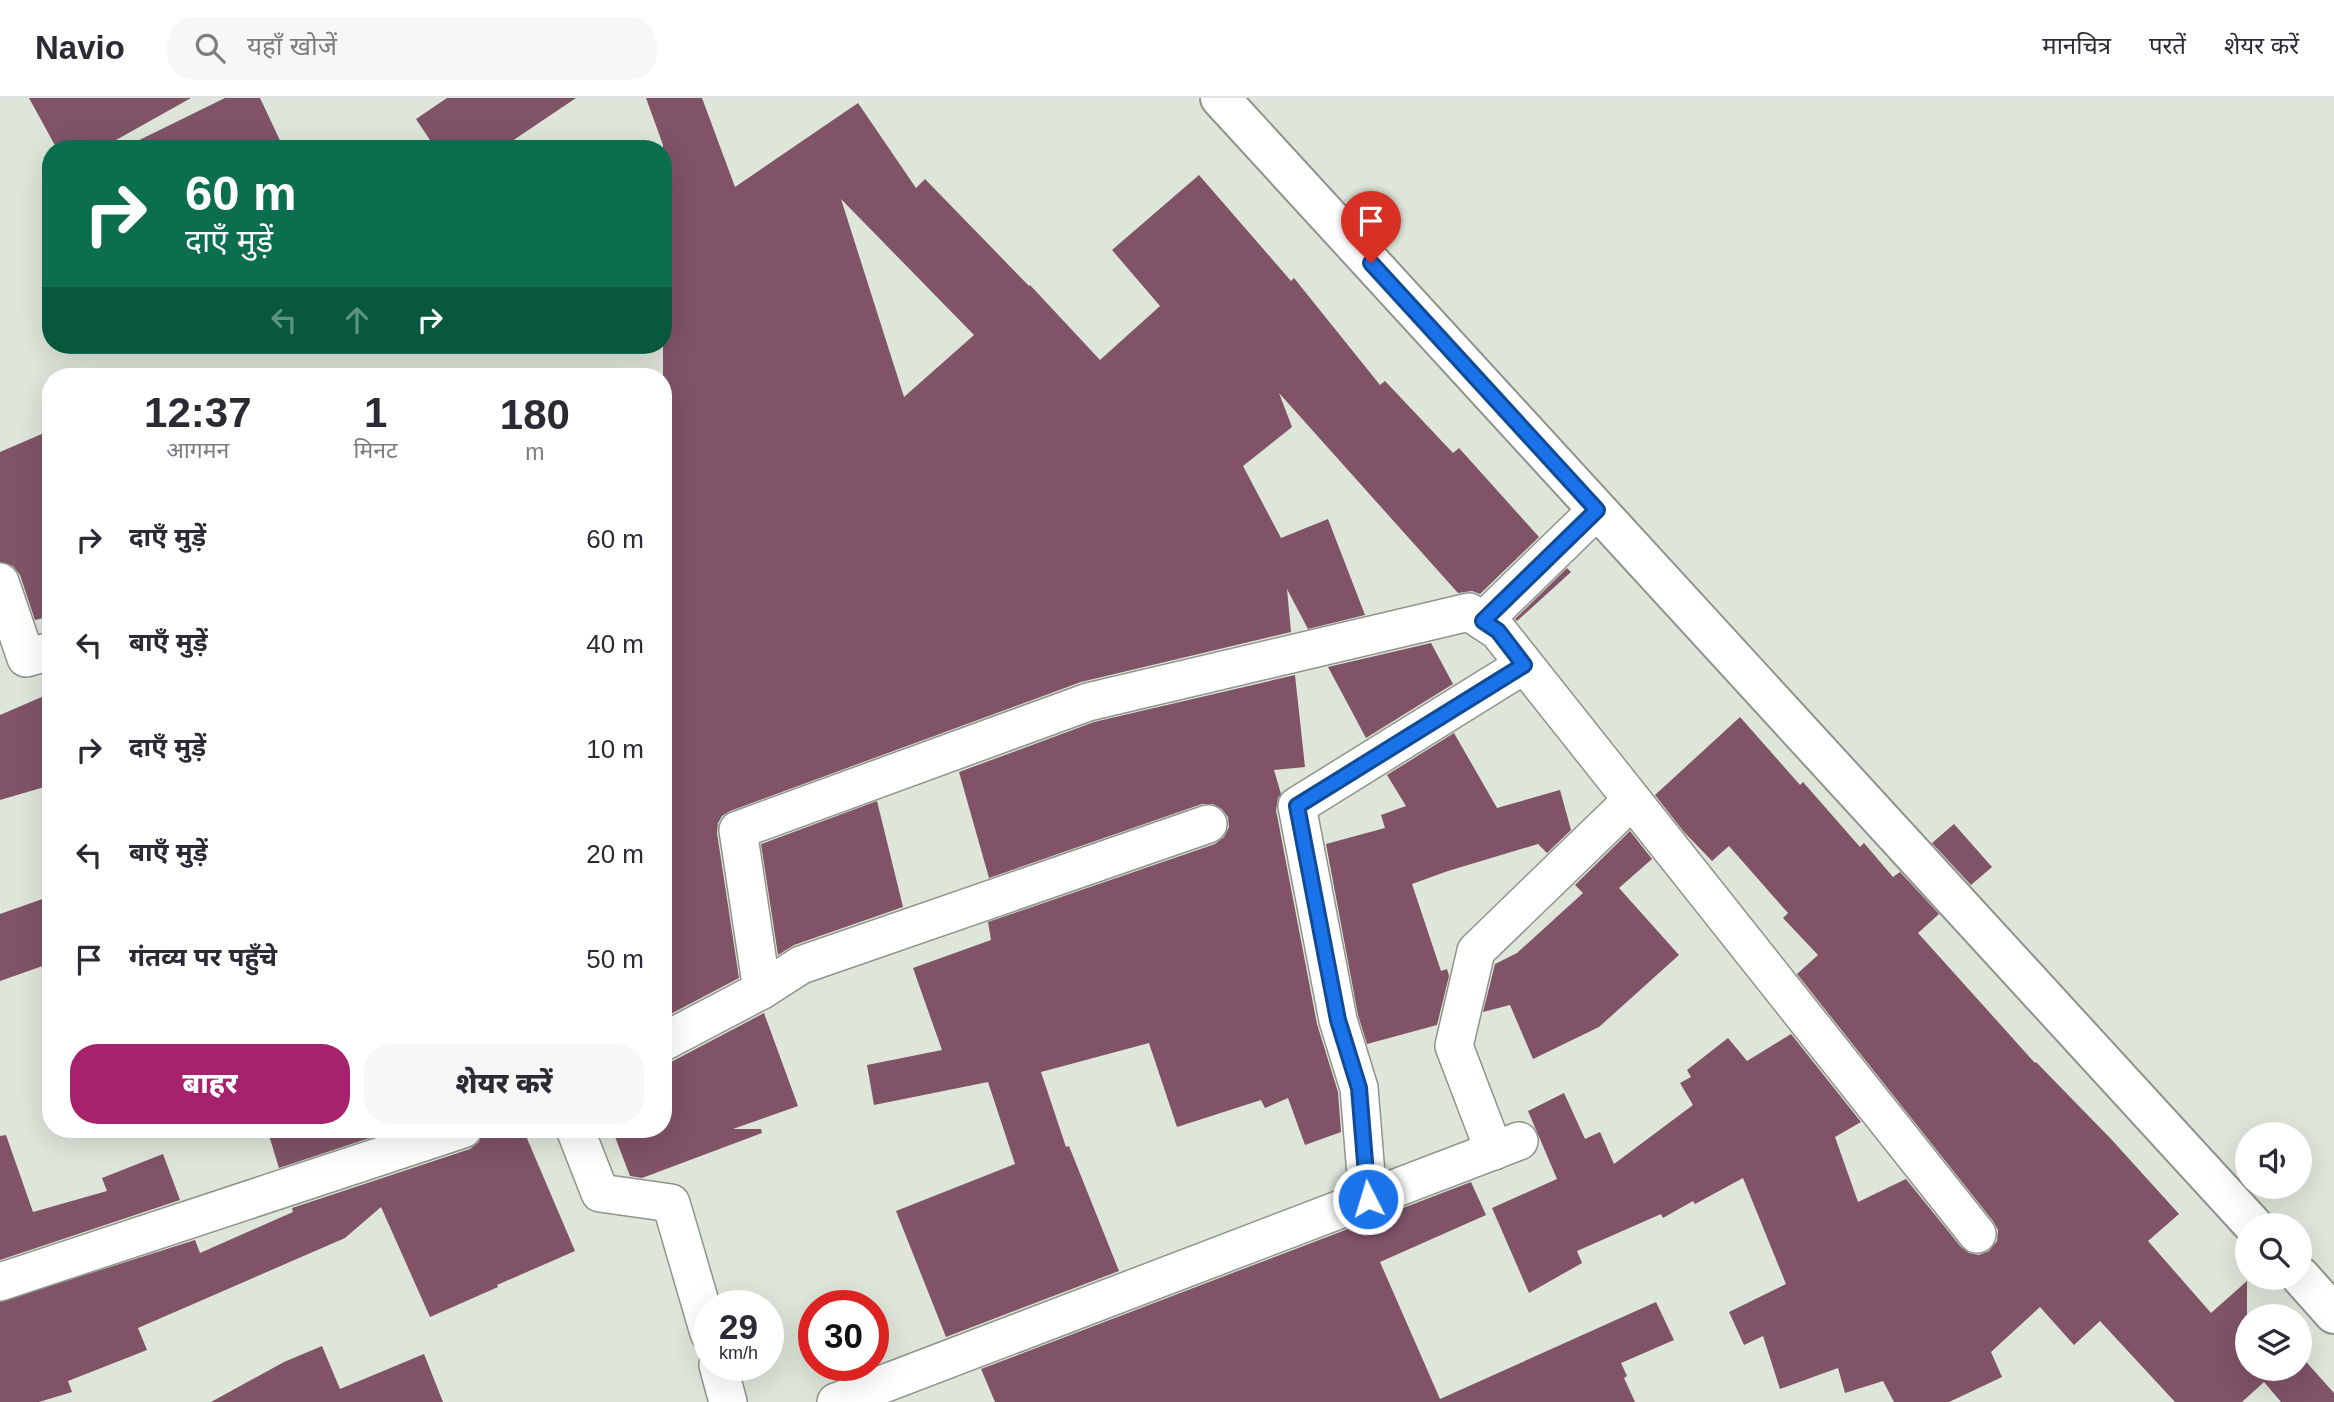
<!DOCTYPE html>
<html lang="hi">
<meta charset="utf-8">
<style>
:root{--surface:#fff;--page:#f7f7f7;--text:#2b2b33;--muted:#7c7c81;--line:#e1e1e2;--accent:#a7226c}
body{margin:0;font-family:Arial,"Noto Sans Devanagari",sans-serif;background:var(--page);color:var(--text);height:100vh;display:flex;flex-direction:column;font-size:26px;white-space:nowrap}
*{box-sizing:border-box;margin:0}
p{font-size:23px;color:var(--muted)}
.icon{flex:none;width:38px;height:38px;fill:none;stroke:currentColor;stroke-width:2;stroke-linecap:round;stroke-linejoin:round}
.map{position:relative;flex:1;overflow:hidden}
.drawer{position:absolute;left:42px;top:270px;width:630px;height:770px;display:flex;flex-direction:column;background:var(--surface);border-radius:28px;box-shadow:0 7px 28px #0002}
.drawer>*{flex:none}
.banner{position:absolute;left:42px;top:42px;width:630px;height:214px;border-radius:28px;box-shadow:0 7px 28px #0002;background:#0b6e4f;color:#fff;overflow:hidden}
.tools{position:absolute;left:2235px;top:1024px;display:grid;gap:14px}
.tools a{display:grid;place-items:center;width:77px;height:77px;border-radius:50%;background:var(--surface);box-shadow:0 7px 28px #0002;font-size:35px}
.speed{position:absolute;left:693px;top:1192px;display:flex;gap:14px;font-size:35px;font-weight:700;text-align:center}
.speed>*{display:grid;place-content:center;width:91px;height:91px;border-radius:50%;background:var(--surface);box-shadow:0 7px 28px #0002;line-height:1}
.speed small{font-size:18px;font-weight:400}
.speed .limit{border:10px solid #d22;background:#fff;color:#111}
.pin{position:absolute;display:grid;place-items:center;width:60px;height:60px;color:#fff;margin:-72px -30px;border-radius:50% 50% 50% 0;rotate:-45deg;box-shadow:0 0 7px #0007}
.pin .icon{rotate:45deg}
.me{position:absolute;width:77px;margin:-38px;rotate:355deg;stroke-linejoin:round;filter:drop-shadow(0 0 5px #0008)}
.turn{display:flex;align-items:center;gap:24px;height:147px;padding:0 28px;font-size:32px}
.turn .icon{width:91px;height:91px;stroke-width:2.5}
.turn b{display:block;font-size:49px;line-height:60px}
.lanes{display:flex;align-items:center;height:66px;padding:0 28px;background:#0003;justify-content:center;gap:35px;direction:ltr}
.lanes .off{opacity:.35}
.eta{display:flex;justify-content:space-evenly;align-items:center;height:119px;text-align:center}
.eta b{font-size:42px;font-weight:800;line-height:49px}
.primary-button{display:flex;gap:14px;margin-top:auto;padding:14px 28px}
.primary-button a{flex:1;height:80px;border-radius:28px;background:var(--accent);color:#fff;font-size:28px;font-weight:800;line-height:80px;text-align:center}
.primary-button a+a{background:var(--page);color:var(--text)}
ul{padding:0;list-style:none}
li{display:flex;align-items:center;gap:21px;height:105px;padding:0 28px}
li div{flex:1}
li b{display:block;font-size:26px}
li em{font-style:normal}
header{display:flex;align-items:center;gap:42px;box-sizing:border-box;height:98px;padding:0 35px;background:var(--surface);border-bottom:2px solid var(--line)}
header strong{font-size:33px}
nav{display:flex;gap:38px;margin-inline-start:auto;font-size:24px}
.search{width:490px;height:63px;background:var(--page);display:flex;align-items:center;gap:18px;box-sizing:border-box;padding:0 24px;border-radius:28px;color:var(--muted);font-size:26px}
.map>svg:first-child{display:block}
.building{fill:#805367;fill-rule:evenodd}
.lines{fill:none;stroke-linecap:round;stroke-linejoin:round}
.minor-casing{stroke:#8e9489;stroke-width:40}
.tertiary-casing{stroke:#8e9489;stroke-width:42}
.minor{stroke:#fff;stroke-width:37}
.tertiary{stroke:#fff;stroke-width:38}
.route-casing{stroke:#114b97;stroke-width:18}
.route{stroke:#1a73e8;stroke-width:12}
</style>
<header>
<strong>Navio</strong>
<div class="search"><svg class="icon" aria-label="search" viewBox="0 0 24 24"><circle cx="10" cy="10" r="6"/><path d="M15 15l6 6"/></svg>यहाँ खोजें</div>
<nav><a>मानचित्र</a><a>परतें</a><a>शेयर करें</a></nav>
</header>
<div class="map">
<svg width="2334" height="1304" viewBox="0 0 2334 1304">
<rect width="100%" height="100%" fill="#dee5d9"/>
<g class="building">
<polygon points="29,0 191,0 100,51 57,51"/>
<polygon points="225,0 260,0 284,51 121,51"/>
<polygon points="447,0 576,0 500,51 436,51 416,21"/>
<path d="M 646,0 L 702,0 L 735,89 L 858,5 L 916,90 L 925,81 L 1029,188 L 1030,187 L 1100,262 L 1160,208 L 1112,152 L 1199,77 L 1291,183 L 1294,180 L 1380,287 L 1385,283 L 1453,355 L 1459,350 L 1539,439 L 1480,496 L 1472,493 L 1458,495 L 1279,295 L 1292,329 L 1243,368 L 1281,440 L 1328,421 L 1365,517 L 1308,531 L 1287,491 L 1291,534 L 1081,584 L 730,713 L 722,718 L 718,725 L 717,735 L 739,880 L 663,920 L 663,47 ZM 841,101 L 974,237 L 904,299 Z"/>
<polygon points="51,332 51,518 35,522 20,477 13,468 0,464 0,354"/>
<polygon points="1567,470 1571,474 1517,523 1515,521"/>
<polygon points="1431,545 1453,586 1366,640 1328,569"/>
<polygon points="1295,577 1305,669 1274,672 1281,696 1278,700 1276,712 1317,926 1338,994 1341,1034 1305,1047 1288,1000 1265,1010 1261,1002 1177,1029 1149,945 1041,974 1066,1049 1069,1048 1119,1173 946,1239 896,1113 1015,1066 988,984 874,1007 867,967 942,952 913,870 991,842 988,824 1215,746 1224,739 1229,729 1228,719 1222,711 1213,706 1202,706 989,780 959,674 1094,624"/>
<polygon points="51,595 51,687 0,702 0,617"/>
<polygon points="1740,619 1800,687 1803,684 1860,749 1864,745 1893,779 1900,774 1939,816 1918,835 2035,965 2036,964 2111,1041 2179,1116 2148,1143 2211,1215 2247,1183 2247,1270 2300,1270 2300,1257 2334,1295 2334,1304 2281,1304 2264,1284 2242,1304 2175,1304 2100,1223 2074,1247 2040,1209 1991,1254 2002,1279 1949,1304 1894,1304 1883,1283 1845,1295 1838,1270 1780,1291 1763,1238 1744,1247 1729,1214 1786,1186 1743,1080 1695,1106 1693,1103 1663,1120 1661,1116 1577,1153 1582,1165 1529,1195 1492,1110 1557,1081 1528,1013 1564,995 1585,1041 1600,1034 1614,1066 1693,1007 1680,985 1691,979 1687,972 1728,940 1747,963 1791,936 1861,1024 1835,1039 1858,1104 1906,1081 1961,1149 1969,1155 1979,1157 1989,1153 1997,1143 1998,1132 1993,1123 1797,876 1818,857 1783,820 1788,815 1729,748 1712,763 1684,734 1655,697"/>
<polygon points="1454,635 1497,710 1560,692 1571,732 1547,755 1538,746 1448,773 1412,786 1441,873 1447,871 1449,878 1437,927 1367,946 1358,917 1326,746 1385,730 1381,717 1406,708 1387,677"/>
<polygon points="877,703 903,809 794,847 778,857 761,746"/>
<polygon points="1954,726 1992,769 1971,787 1932,745"/>
<polygon points="1630,733 1652,761 1619,790 1679,857 1599,929 1533,961 1510,907 1483,914 1495,866 1517,855 1583,795 1575,787"/>
<polygon points="51,798 51,865 0,883 0,816"/>
<polygon points="764,915 798,1008 733,1031 761,1031 762,1035 642,1080 630,1078 612,1031 663,1031 663,965 673,963"/>
<polygon points="267,1031 397,1031 279,1070"/>
<polygon points="483,1031 523,1031 575,1153 497,1187 498,1189 430,1219 381,1109 345,1140 138,1230 147,1252 68,1283 72,1294 39,1304 0,1304 0,1204 195,1142 200,1155 293,1114 292,1110 470,1051 479,1044"/>
<polygon points="6,1037 33,1114 107,1093 102,1080 163,1056 180,1102 0,1162 0,1038"/>
<polygon points="1471,1084 1486,1117 1380,1164 1440,1301 1656,1204 1674,1242 1621,1265 1627,1278 1624,1280 1635,1304 995,1304 981,1271"/>
<polygon points="322,1248 340,1291 424,1256 443,1304 211,1304 284,1264"/>
</g>
<g class="lines">
<defs>
<g id="minor">
<polyline points="0,484 26,560 51,553"/>
<polyline points="1483,523 1597,412"/>
<polyline points="762,892 738,732 1088,604 1469,514 1498,533 1977,1136"/>
<polyline points="663,944 762,892 801,867 1208,726"/>
<polyline points="575,1031 600,1095 671,1105 709,1235"/>
<polyline points="1494,1053 1454,948 1476,853 1632,702"/>
<polyline points="1368,1101 1359,990 1338,922 1297,708 1524,567"/>
<polyline points="0,1184 463,1031"/>
<polyline points="718,1267 728,1304"/>
<polyline points="836,1304 1519,1043"/>
</g>
<g id="tertiary">
<polyline points="1220,0 2253,1127"/>
<polyline points="2300,1178 2334,1216"/>
</g>
</defs>
<use href="#minor" class="minor-casing"/>
<use href="#tertiary" class="tertiary-casing"/>
<use href="#minor" class="minor"/>
<use href="#tertiary" class="tertiary"/>
</g>
<g class="lines">
<defs>
<polyline id="route" points="1368,1101 1359,990 1338,922 1297,708 1524,567 1498,533 1483,523 1597,412 1371,165"/>
</defs>
<use href="#route" class="route-casing"/>
<use href="#route" class="route"/>
</g>
</svg>
<div class="tools">
<a><svg class="icon" aria-label="sound" viewBox="0 0 24 24"><path d="M4 9h4l5-4v14l-5-4H4zM17 9q2 3 0 6"/></svg></a>
<a><svg class="icon" aria-label="search" viewBox="0 0 24 24"><circle cx="10" cy="10" r="6"/><path d="M15 15l6 6"/></svg></a>
<a><svg class="icon" aria-label="layers" viewBox="0 0 24 24"><path d="M12 4l9 5-9 5-9-5zM3 14l9 5 9-5"/></svg></a>
</div>
<div class="speed"><div>29<small>km/h</small></div><div class="limit">30</div></div>
<div class="pin" style="left:1371px;top:165px;background:#d93025"><svg class="icon" aria-label="arrive" viewBox="0 0 24 24"><path d="M6 21V4h12l-3 4 3 4H6"/></svg></div>
<svg class="me" style="left:1368px;top:1101px" viewBox="-20 -20 40 40"><circle r="17" fill="#1a73e8" stroke="#fff" stroke-width="3"/><path d="M0-11L8 9 0 5-8 9z" fill="#fff"/></svg>
<div class="banner">
<div class="turn"><svg class="icon" aria-label="right" viewBox="0 0 24 24"><path d="M7 20v-9h11M14 6l5 5-5 5"/></svg><div><b>60 m</b>दाएँ मुड़ें</div></div>
<div class="lanes"><svg class="icon off" aria-label="left" viewBox="0 0 24 24"><path d="M17 20v-9H6M10 6l-5 5 5 5"/></svg><svg class="icon off" aria-label="ahead" viewBox="0 0 24 24"><path d="M12 20V5M6 11l6-6 6 6"/></svg><svg class="icon" aria-label="right" viewBox="0 0 24 24"><path d="M7 20v-9h11M14 6l5 5-5 5"/></svg></div>
</div>
<section class="drawer">
<div class="eta">
<div><b>12:37</b><p>आगमन</p></div>
<div><b>1</b><p>मिनट</p></div>
<div><b>180</b><p>m</p></div>
</div>
<ul>
<li><svg class="icon" aria-label="right" viewBox="0 0 24 24"><path d="M7 20v-9h11M14 6l5 5-5 5"/></svg><div><b>दाएँ मुड़ें</b></div><em>60 m</em></li>
<li><svg class="icon" aria-label="left" viewBox="0 0 24 24"><path d="M17 20v-9H6M10 6l-5 5 5 5"/></svg><div><b>बाएँ मुड़ें</b></div><em>40 m</em></li>
<li><svg class="icon" aria-label="right" viewBox="0 0 24 24"><path d="M7 20v-9h11M14 6l5 5-5 5"/></svg><div><b>दाएँ मुड़ें</b></div><em>10 m</em></li>
<li><svg class="icon" aria-label="left" viewBox="0 0 24 24"><path d="M17 20v-9H6M10 6l-5 5 5 5"/></svg><div><b>बाएँ मुड़ें</b></div><em>20 m</em></li>
<li><svg class="icon" aria-label="arrive" viewBox="0 0 24 24"><path d="M6 21V4h12l-3 4 3 4H6"/></svg><div><b>गंतव्य पर पहुँचे</b></div><em>50 m</em></li>
</ul>
<div class="primary-button"><a>बाहर</a><a>शेयर करें</a></div>
</section>
</div>
